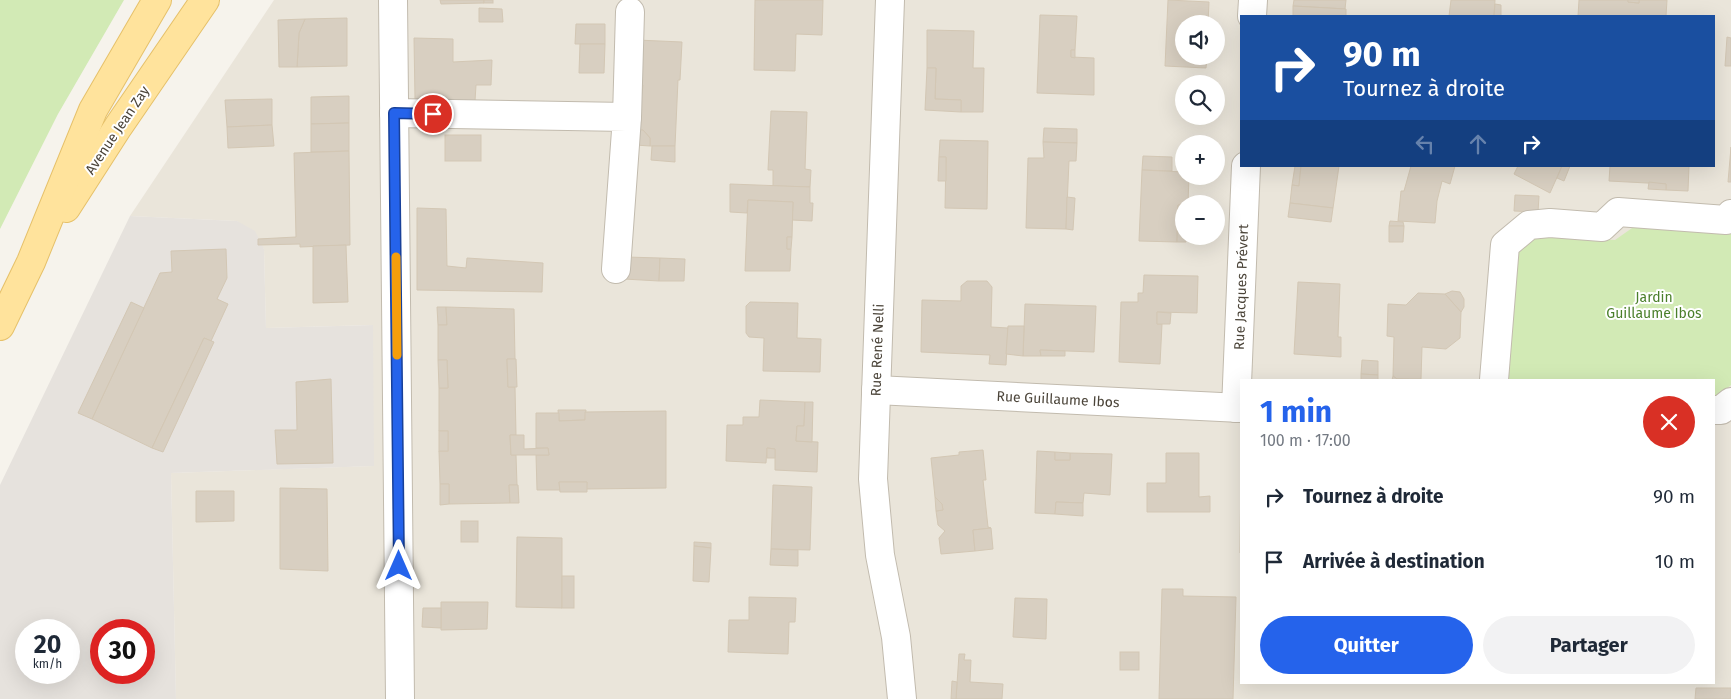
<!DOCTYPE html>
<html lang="fr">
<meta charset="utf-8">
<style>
:root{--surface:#fff;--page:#f2f2f3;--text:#1f2937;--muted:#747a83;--accent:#2563eb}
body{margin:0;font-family:"Fira Sans",sans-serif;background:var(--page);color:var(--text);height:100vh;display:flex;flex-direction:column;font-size:19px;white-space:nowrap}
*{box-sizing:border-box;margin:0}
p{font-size:16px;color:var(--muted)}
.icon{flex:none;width:28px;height:28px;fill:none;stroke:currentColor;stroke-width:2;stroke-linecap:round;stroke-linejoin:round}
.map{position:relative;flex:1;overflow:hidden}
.side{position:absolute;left:1240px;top:379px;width:475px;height:305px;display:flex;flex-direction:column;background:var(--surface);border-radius:0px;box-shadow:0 5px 20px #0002}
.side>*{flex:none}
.top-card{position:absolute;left:1240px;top:15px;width:475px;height:152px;border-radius:0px;box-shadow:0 5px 20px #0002;background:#1a4fa0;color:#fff;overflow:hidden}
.tools{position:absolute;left:1175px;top:15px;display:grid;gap:10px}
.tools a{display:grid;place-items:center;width:50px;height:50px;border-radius:50%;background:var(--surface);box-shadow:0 5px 20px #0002;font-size:25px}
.speed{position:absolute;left:15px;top:619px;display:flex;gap:10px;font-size:25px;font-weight:700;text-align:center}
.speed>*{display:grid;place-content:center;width:65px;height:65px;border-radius:50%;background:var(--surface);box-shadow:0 5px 20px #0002;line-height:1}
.speed small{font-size:12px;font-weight:400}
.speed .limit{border:8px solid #d22;background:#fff;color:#111}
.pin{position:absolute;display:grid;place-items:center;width:42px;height:42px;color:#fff;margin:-21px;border:2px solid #fff;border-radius:50%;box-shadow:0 1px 5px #0007}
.me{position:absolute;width:55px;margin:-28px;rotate:0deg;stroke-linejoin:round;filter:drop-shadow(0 0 4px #0008)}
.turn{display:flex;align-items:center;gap:18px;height:105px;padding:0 20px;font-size:22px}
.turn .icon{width:65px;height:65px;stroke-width:2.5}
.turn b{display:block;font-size:35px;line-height:42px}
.lanes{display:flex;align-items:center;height:48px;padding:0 20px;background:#0003;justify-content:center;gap:25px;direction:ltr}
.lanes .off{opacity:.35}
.round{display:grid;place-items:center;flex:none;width:52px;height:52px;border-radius:26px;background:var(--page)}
.headline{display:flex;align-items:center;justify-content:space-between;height:85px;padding:0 20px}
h1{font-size:30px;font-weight:700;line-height:38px;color:var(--accent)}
.primary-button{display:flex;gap:10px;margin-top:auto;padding:10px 20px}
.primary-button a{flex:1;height:58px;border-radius:30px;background:var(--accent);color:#fff;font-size:20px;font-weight:700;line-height:58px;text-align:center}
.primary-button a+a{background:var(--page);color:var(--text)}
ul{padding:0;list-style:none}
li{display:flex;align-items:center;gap:15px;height:65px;padding:0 20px}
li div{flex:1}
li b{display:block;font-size:19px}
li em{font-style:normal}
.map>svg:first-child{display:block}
.residential{fill:#eae5da;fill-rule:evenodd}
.industrial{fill:#e6e2dd;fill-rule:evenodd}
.green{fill:#d2eab5}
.building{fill:#d8cfc1;stroke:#d3c7b4}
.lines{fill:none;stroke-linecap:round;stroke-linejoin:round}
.minor-casing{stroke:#c2bbae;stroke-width:30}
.major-casing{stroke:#e6c16a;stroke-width:30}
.minor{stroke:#fff;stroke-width:28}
.major{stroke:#ffe39c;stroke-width:28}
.route-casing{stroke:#184099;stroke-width:12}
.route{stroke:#2563eb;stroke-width:9}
.slow{stroke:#f59e0b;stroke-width:9}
.labels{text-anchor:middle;stroke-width:4;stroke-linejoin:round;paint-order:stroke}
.street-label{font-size:14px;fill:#4b4439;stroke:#fff}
.park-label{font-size:14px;fill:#4a7f2a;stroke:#fff}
</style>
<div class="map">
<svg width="1731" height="699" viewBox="0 0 1731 699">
<rect width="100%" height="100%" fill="#f6f3ec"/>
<path class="residential" d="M 274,0 L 1731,0 L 1731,699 L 176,699 L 171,473 L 373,466 L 372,325 L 266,328 L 264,249 L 237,221 L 130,216 ZM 1241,16 L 1714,16 L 1714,166 L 1241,166 ZM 1184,24 L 1216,24 L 1216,56 L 1184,56 ZM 1184,84 L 1216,84 L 1216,116 L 1184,116 ZM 1184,144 L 1216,144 L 1216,176 L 1184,176 ZM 1184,204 L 1216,204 L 1216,236 L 1184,236 ZM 1241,380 L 1714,380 L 1714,682 L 1241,682 Z"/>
<path class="industrial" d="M 130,216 L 237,221 L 255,231 L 264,249 L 266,328 L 373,325 L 374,466 L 171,473 L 176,699 L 0,699 L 0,485 ZM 26,630 L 69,630 L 69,672 L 26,672 ZM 101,630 L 144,630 L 144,672 L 101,672 Z"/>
<g class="green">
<polygon points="0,0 124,0 58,114 0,229"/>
<polygon points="1635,226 1731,227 1731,385 1714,400 1714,380 1505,380 1511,260 1535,237 1615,240"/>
</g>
<g class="building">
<polygon points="440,0 484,0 484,3 441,4"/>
<rect x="484" y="0" width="9" height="3"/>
<polygon points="755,0 823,0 822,35 796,34 795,71 754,70"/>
<polygon points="1168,0 1209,2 1208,24 1184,24 1184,56 1207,56 1206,68 1165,66"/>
<polygon points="1294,0 1346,0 1345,9 1293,6"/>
<polygon points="1451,0 1495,0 1494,16 1449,16"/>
<polygon points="1579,0 1628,0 1628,2 1639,3 1639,0 1667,0 1666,16 1578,16"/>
<polygon points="1628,0 1639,0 1639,3 1628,2"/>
<polygon points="1495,4 1501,5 1501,16 1494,16"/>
<polygon points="1293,6 1346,9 1346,16 1293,16"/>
<polygon points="479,8 502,9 503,22 479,22"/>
<polygon points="1040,15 1077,16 1075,50 1071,50 1071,57 1094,58 1094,95 1037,93"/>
<polygon points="347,18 347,66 297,67 299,33 305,19"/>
<polygon points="305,19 299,33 297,67 279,67 278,20"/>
<polygon points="576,24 605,24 605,44 575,44"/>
<polygon points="927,30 974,31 973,68 984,68 983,112 961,112 961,100 935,99 936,68 927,68"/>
<polygon points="1727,37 1731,38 1731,66 1725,66"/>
<polygon points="414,38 453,39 453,62 492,60 491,85 476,85 475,101 415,99"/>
<polygon points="637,40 682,42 680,80 678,80 675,146 650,146 650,138 643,130 635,130 637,94 642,94 643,85 637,84"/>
<polygon points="580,44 605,44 604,73 579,73"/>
<polygon points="1071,50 1075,50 1075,58 1071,57"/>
<polygon points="927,68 936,68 935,99 961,100 961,112 925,110"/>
<polygon points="349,96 349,123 311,124 311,97"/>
<polygon points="272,99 272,125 227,127 225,100"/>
<polygon points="771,111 807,112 805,169 811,170 810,187 773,186 773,170 768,170"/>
<polygon points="349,123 349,151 311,152 311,124"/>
<polygon points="272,125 274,146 228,148 227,127"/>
<polygon points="1044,128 1077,129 1077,143 1043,142"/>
<polygon points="635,130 643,130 650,138 650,146 635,145"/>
<rect x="445" y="135" width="36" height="26"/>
<polygon points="940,140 988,141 987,209 945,208 946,157 939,157"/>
<polygon points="1043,142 1077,143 1076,161 1069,161 1066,229 1026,228 1028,158 1044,158"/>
<polygon points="652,146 675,146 675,162 651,160"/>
<polygon points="1731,147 1731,182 1728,182"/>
<polygon points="349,151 350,245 300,247 300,244 258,245 258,239 296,237 294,153"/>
<polygon points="1143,156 1172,157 1172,171 1142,170"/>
<polygon points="939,157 946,157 946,181 938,181"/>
<polygon points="1295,166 1301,166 1299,186 1292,185"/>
<polygon points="1301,166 1339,166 1333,208 1290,203 1292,185 1299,186"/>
<polygon points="1411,166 1455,166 1450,184 1442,181 1437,201 1435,223 1398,221 1401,191 1404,191"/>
<polygon points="1518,166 1562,166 1550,193 1514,174"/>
<polygon points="1562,166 1570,166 1564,181 1557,178"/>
<polygon points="1610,166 1689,166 1688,191 1666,190 1666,184 1609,181"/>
<polygon points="1142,170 1184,172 1184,176 1189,176 1188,204 1178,205 1177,242 1139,241"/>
<polygon points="1649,182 1666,184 1666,190 1648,189"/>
<polygon points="730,184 810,187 810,203 813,203 812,221 792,220 793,202 748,200 747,213 730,212"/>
<polygon points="1515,195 1539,196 1538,212 1514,211"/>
<polygon points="1067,197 1075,198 1073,230 1066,229"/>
<polygon points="748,200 793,202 792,237 787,237 787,249 791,249 790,271 745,271"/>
<polygon points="1290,203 1333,208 1331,222 1288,217"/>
<polygon points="1178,205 1184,205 1184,236 1186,236 1186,242 1177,242"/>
<polygon points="417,208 446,209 447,266 466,268 467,258 543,263 542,292 417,290"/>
<polygon points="1390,221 1403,222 1404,226 1389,226"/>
<polygon points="1389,226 1404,226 1403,242 1389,242"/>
<polygon points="787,237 792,237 791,249 787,249"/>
<polygon points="346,245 348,302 313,303 313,246"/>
<polygon points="226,249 227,278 217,299 228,304 211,341 204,338 152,448 92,419 160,273 172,272 171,251"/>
<polygon points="626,257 660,258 659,281 624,279"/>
<polygon points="660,258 685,259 684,281 659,281"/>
<polygon points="1144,275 1198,276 1197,313 1157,312 1157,324 1162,324 1160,364 1119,362 1121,302 1138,302 1138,293 1143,293"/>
<polygon points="967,281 987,281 992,287 991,327 1008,328 1006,365 989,364 990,355 921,352 922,300 961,301 961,286"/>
<polygon points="1298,282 1340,284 1338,337 1341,337 1341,357 1294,354"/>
<polygon points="1452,291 1460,292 1464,299 1464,307 1461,312 1445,294"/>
<polygon points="1418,293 1445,294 1461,312 1460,338 1446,349 1422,347 1421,379 1397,379 1393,376 1394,337 1387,336 1388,304 1406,305"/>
<polygon points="131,302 144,308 92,419 78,413"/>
<polygon points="750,302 798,303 797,338 821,339 820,372 763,371 764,338 749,337 746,333 746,306"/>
<polygon points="1025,304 1096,306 1094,352 1040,350 1041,356 1023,356"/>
<polygon points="437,307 446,307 447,325 438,325"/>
<polygon points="446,307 514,309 515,359 507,359 508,387 515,387 516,435 510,435 511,455 516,455 517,485 509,485 510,503 449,504 449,484 440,484 439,451 448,451 448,431 439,431 439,388 448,388 447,360 438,360 438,325 447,325"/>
<polygon points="1157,312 1171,313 1170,324 1157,324"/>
<polygon points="1008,326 1024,326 1023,356 1006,354"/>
<polygon points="204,338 214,342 163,452 152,448"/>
<polygon points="1040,350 1065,351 1065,356 1041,356"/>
<polygon points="507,359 516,359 517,387 508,387"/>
<polygon points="438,360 447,360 448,388 439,388"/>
<polygon points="1362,360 1378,361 1378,375 1361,374"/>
<polygon points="1361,374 1378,375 1378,380 1361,380"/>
<polygon points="1393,376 1397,379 1421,380 1392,380"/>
<polygon points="331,379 333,463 277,464 275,430 297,430 296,382"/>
<polygon points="760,400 805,402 804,426 797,426 796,441 818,442 817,472 775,470 775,449 767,448 766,463 726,461 727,425 743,425 743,417 759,417"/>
<polygon points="805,402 813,402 812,442 796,441 797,426 804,426"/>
<polygon points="558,410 586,410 585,420 559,421"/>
<polygon points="666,411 666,488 586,489 587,482 559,482 560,490 537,490 536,455 549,455 548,448 536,448 536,413 559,413 559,421 585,420 585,412"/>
<rect x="439" y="431" width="9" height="20"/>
<polygon points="510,435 524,435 524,449 548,448 549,455 511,455"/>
<polygon points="767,448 775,449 775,458 767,458"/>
<polygon points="983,450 986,480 983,480 988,527 991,528 973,530 975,551 941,554 939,538 945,531 938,525 936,511 943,510 942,504 935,497 931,458 959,455 959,452"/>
<polygon points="1037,451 1055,452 1055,460 1070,460 1070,453 1112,454 1110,495 1084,493 1083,503 1056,502 1055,514 1035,513"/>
<polygon points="1055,452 1070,453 1070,460 1055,460"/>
<polygon points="1166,453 1199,453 1199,497 1210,496 1210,512 1147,512 1147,483 1166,483"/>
<polygon points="1241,465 1241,553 1240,553"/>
<polygon points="559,482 587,482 587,492 560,492"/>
<polygon points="440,484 449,484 449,504 440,505"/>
<polygon points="509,485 518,485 519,503 510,503"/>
<polygon points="773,485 812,487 810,550 771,549"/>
<polygon points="280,488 327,489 328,571 280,569"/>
<polygon points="196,491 234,491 234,521 196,522"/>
<polygon points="935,497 942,504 943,510 936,511"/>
<polygon points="1056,502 1083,503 1083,516 1055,514"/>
<rect x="461" y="521" width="17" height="21"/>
<polygon points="991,528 993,549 975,551 973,530"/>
<polygon points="517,537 562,538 562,608 516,607"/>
<polygon points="694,542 711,543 711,548 694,546"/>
<polygon points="694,546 711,548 709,582 693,581"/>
<polygon points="771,549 798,550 798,566 770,565"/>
<rect x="562" y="576" width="12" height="32"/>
<polygon points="1162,589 1183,589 1183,596 1236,597 1233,699 1159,699"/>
<polygon points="749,597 796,598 795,622 789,622 788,654 728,652 729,620 749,620"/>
<polygon points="1015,598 1047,599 1046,639 1013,637"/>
<polygon points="441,602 488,602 487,629 441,630"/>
<polygon points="423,608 441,608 441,628 422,627"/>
<rect x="1120" y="652" width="19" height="18"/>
<polygon points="959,654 965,654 964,660 971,660 970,682 1003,684 1002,699 956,699"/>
<polygon points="952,681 957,682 956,699 951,699"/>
<polygon points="1696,688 1731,688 1731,699 1695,699"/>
</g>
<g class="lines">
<defs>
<g id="minor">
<polyline points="393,0 400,699"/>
<polyline points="890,0 873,479 880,555 896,637 902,699"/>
<polyline points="1252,16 1253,0"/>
<polyline points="394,113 627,117 616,269"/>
<polyline points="627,117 630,12"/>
<polyline points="1494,380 1505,245 1529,225 1550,223 1602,227 1618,212 1726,220 1731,214"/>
<polyline points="876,390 1241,408"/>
<polyline points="1236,408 1246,166"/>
<polyline points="1714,410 1721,410 1731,402"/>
</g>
<g id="major">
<polyline points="66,208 118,127 205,0"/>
<polyline points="0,326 31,262 93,110 157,0"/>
</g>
</defs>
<use href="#minor" class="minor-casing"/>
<use href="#major" class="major-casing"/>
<use href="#minor" class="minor"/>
<use href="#major" class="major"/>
</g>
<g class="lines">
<defs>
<polyline id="route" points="399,566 394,113 433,114"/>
</defs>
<use href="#route" class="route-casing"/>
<use href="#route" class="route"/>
<polyline class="slow" points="396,257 397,355"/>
</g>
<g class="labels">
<g class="street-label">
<text transform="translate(117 130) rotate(-56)" y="5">Avenue Jean Zay</text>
<text transform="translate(1241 287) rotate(-88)" y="5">Rue Jacques Prévert</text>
<text transform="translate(877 350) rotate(-88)" y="5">Rue René Nelli</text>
<text transform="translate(1058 399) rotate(3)" y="5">Rue Guillaume Ibos</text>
</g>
<g class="park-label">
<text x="1654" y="302">Jardin<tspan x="1654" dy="16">Guillaume Ibos</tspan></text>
</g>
</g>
</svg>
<div class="tools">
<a><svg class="icon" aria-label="sound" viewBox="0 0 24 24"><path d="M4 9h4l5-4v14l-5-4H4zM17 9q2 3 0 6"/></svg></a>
<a><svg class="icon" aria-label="search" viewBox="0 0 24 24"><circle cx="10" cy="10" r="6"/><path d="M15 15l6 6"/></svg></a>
<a>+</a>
<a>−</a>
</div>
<div class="speed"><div>20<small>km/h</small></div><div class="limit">30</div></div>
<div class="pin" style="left:433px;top:114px;background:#d93025"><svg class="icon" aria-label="arrive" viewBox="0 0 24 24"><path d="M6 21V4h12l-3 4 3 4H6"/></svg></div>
<svg class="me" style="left:399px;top:566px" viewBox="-20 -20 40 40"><path d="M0-17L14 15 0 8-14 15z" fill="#2563eb" stroke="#fff" stroke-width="4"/></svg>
<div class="top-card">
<div class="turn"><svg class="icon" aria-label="right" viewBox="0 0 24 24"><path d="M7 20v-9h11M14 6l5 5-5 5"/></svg><div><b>90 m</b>Tournez à droite</div></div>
<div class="lanes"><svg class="icon off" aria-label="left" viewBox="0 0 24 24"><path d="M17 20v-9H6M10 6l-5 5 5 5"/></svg><svg class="icon off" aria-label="ahead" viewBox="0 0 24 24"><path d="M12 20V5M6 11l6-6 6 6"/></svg><svg class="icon" aria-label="right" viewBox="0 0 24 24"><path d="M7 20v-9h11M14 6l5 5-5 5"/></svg></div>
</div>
<section class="side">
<div class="headline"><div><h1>1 min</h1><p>100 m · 17:00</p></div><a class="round" style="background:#d93025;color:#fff"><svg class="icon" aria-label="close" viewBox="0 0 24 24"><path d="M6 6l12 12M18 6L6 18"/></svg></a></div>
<ul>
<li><svg class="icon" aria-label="right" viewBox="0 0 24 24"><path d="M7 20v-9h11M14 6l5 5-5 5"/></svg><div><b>Tournez à droite</b></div><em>90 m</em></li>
<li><svg class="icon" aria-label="arrive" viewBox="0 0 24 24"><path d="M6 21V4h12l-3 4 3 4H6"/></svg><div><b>Arrivée à destination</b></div><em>10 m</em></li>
</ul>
<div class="primary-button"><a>Quitter</a><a>Partager</a></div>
</section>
</div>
